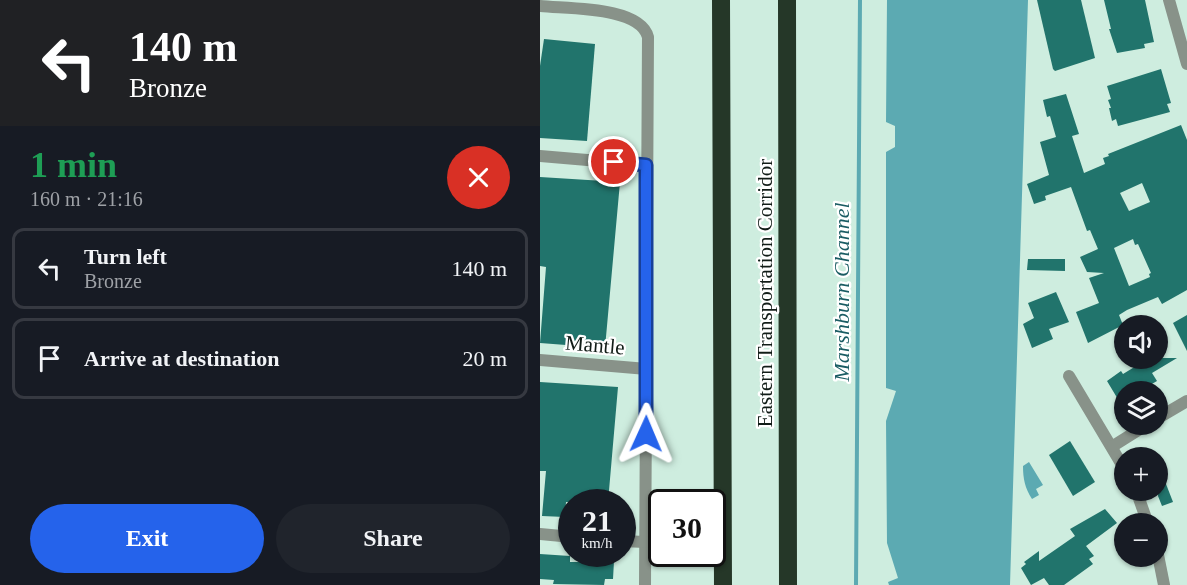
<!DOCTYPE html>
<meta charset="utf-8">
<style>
:root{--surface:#171b24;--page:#20242c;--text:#f1f3f6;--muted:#9ea1a6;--line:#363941;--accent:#2563eb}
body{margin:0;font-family:"Times New Roman",serif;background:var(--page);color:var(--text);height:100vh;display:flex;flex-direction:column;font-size:22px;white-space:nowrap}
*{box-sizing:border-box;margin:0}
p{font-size:20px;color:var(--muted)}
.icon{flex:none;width:33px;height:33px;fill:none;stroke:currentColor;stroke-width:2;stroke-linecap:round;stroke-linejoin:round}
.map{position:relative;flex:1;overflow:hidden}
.drawer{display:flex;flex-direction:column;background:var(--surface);width:540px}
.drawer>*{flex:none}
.hud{background:#202124;color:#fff;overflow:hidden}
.buttons{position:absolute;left:574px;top:315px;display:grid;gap:12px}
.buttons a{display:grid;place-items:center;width:54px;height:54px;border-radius:50%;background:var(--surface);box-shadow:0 2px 4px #0004;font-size:30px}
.speed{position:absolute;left:18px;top:489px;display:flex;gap:12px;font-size:30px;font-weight:700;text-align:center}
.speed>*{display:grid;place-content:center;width:78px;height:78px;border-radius:50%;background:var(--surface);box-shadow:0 2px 4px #0004;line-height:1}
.speed small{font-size:15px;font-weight:400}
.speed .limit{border:3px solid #111;border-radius:9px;background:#fff;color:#111}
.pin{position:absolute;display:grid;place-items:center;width:51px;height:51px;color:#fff;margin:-26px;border:3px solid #fff;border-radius:50%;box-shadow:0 2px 6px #0007}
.me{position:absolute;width:66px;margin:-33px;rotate:1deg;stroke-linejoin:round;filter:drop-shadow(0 0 4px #0008)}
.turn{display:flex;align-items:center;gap:21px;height:126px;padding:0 30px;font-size:27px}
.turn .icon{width:78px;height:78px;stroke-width:2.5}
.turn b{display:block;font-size:42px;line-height:51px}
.round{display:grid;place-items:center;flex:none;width:63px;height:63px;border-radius:32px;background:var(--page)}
.summary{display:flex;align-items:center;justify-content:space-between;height:102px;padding:0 30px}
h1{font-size:36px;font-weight:800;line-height:45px;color:#1e9e55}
.action{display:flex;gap:12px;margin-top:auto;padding:12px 30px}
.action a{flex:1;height:69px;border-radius:36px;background:var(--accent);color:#fff;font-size:24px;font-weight:800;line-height:69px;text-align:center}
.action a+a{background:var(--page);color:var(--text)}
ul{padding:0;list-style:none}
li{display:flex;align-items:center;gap:18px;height:81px;margin:0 12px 9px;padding:0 18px;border:3px solid var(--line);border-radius:12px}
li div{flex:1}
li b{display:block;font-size:22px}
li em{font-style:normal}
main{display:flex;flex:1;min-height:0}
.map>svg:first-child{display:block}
.water{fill:#5caab2}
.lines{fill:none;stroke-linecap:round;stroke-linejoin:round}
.stream{stroke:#5caab2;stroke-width:4}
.building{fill:#21746c;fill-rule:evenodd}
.minor{stroke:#889289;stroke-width:12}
.motorway{stroke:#253728;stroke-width:18}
.route-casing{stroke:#184099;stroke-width:15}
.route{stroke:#2563eb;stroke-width:10}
.labels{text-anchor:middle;stroke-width:4.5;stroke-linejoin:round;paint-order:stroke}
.street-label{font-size:21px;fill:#111c17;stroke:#fff}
.water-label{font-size:22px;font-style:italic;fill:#1a5c63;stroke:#fff}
</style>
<main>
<section class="drawer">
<div class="hud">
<div class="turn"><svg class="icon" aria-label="left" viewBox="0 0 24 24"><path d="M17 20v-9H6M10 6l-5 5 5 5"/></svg><div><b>140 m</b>Bronze</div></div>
</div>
<div class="summary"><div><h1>1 min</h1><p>160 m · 21:16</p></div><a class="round" style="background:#d93025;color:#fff"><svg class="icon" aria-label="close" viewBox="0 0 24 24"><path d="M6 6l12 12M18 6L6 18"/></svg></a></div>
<ul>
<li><svg class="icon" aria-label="left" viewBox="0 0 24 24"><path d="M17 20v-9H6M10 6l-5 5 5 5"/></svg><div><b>Turn left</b><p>Bronze</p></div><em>140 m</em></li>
<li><svg class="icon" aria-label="arrive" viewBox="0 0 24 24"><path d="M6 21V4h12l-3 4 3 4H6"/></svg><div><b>Arrive at destination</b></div><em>20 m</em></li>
</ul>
<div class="action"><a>Exit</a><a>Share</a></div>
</section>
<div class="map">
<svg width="647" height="585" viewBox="0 0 647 585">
<rect width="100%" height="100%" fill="#ceeddf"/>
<g class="water">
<polygon points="347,0 488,0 470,585 349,585 348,582 358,578 347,543 346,421 356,391 346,388 346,152 355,147 355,126 346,122"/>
<path d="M 489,462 L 503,485 L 496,489 L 499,495 L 492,499 C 485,488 483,479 483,466 Z"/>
</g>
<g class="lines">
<polyline class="stream" points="316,585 320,0"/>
</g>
<g class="building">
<polygon points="497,0 541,0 555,58 515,71 513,69"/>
<polygon points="564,0 605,0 614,42 604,44 605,48 577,53 569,29 571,29"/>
<polygon points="4,39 55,44 47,141 0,138 0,66"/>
<polygon points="621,69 631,103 627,104 630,112 578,126 576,119 572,121 569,108 571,108 568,100 571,99 567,86"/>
<path d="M 526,94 L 539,134 L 532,136 L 544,173 L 565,164 L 563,158 L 569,156 L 568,154 L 641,125 L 647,140 L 647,290 L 622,304 L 618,297 L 587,310 L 579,315 L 583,325 L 548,343 L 536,312 L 559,303 L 549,278 L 564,273 L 547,272 L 540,257 L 558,249 L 550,230 L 547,231 L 531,187 L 505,196 L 506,200 L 494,204 L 487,184 L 509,175 L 500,142 L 516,137 L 510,116 L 507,117 L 503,100 ZM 602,183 L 610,202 L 589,211 L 580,193 ZM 593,239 L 595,245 L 598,244 L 611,273 L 609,274 L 610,277 L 589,286 L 574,248 Z"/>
<polygon points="0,177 80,182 65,348 0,343 6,267 0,266"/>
<polygon points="488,259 525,259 525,271 487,270"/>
<polygon points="516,292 529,322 509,329 513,339 492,348 483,324 494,318 488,303"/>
<polygon points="647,315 647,351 633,323"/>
<polygon points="598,358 637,358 612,373 617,381 598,392 585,392 585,411 567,381 581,371 583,374 601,363"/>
<polygon points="0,382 78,387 68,502 26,502 25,517 2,516 6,471 0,471"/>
<polygon points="530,441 555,482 533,496 509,455"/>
<polygon points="619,466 633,502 622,506 618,496"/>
<polygon points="565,509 577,523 546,546 554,556 549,559 553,564 524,585 509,585 504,578 491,585 481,568 486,564 484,562 499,551 499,561 535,536 530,529"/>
<polygon points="0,554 30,556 30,562 50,562 50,558 74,561 73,579 65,579 64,585 13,584 14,580 0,579"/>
</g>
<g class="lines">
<g class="minor">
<polyline points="629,0 647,64"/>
<path d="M 0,6 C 27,9 100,6 108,37 L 105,585"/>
<polyline points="0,156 106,165"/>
<polyline points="0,360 107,369"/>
<polyline points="529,376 585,470"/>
<polyline points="618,418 647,401"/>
<polyline points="573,446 608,424"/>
<polyline points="596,490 608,524"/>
<polyline points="0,534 32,537"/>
<polyline points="82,541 105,542"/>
<polyline points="618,555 624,585"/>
</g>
<g class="motorway">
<polyline points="181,0 183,585"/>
<polyline points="247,0 248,585"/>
</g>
</g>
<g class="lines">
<defs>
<polyline id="route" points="74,162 106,165 106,434"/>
</defs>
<use href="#route" class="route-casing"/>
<use href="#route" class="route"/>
</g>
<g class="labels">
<g class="street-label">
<text transform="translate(225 293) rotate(-90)" y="7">Eastern Transportation Corridor</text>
<text transform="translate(55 345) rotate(5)" y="7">Mantle</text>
</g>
<g class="water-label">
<text transform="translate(301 292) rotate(-90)" y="8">Marshburn Channel</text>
</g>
</g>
</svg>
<div class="buttons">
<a><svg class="icon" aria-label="sound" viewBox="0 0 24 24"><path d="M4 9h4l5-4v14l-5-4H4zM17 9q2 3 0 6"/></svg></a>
<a><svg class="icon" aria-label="layers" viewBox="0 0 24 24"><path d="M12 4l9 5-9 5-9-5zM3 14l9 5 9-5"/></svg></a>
<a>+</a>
<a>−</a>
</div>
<div class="speed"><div>21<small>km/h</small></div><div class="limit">30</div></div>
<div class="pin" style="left:74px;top:162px;background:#d93025"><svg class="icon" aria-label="arrive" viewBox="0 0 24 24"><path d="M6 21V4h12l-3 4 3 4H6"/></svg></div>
<svg class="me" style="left:106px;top:434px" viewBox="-20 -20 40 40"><path d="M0-17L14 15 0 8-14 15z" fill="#2563eb" stroke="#fff" stroke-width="4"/></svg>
</div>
</main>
